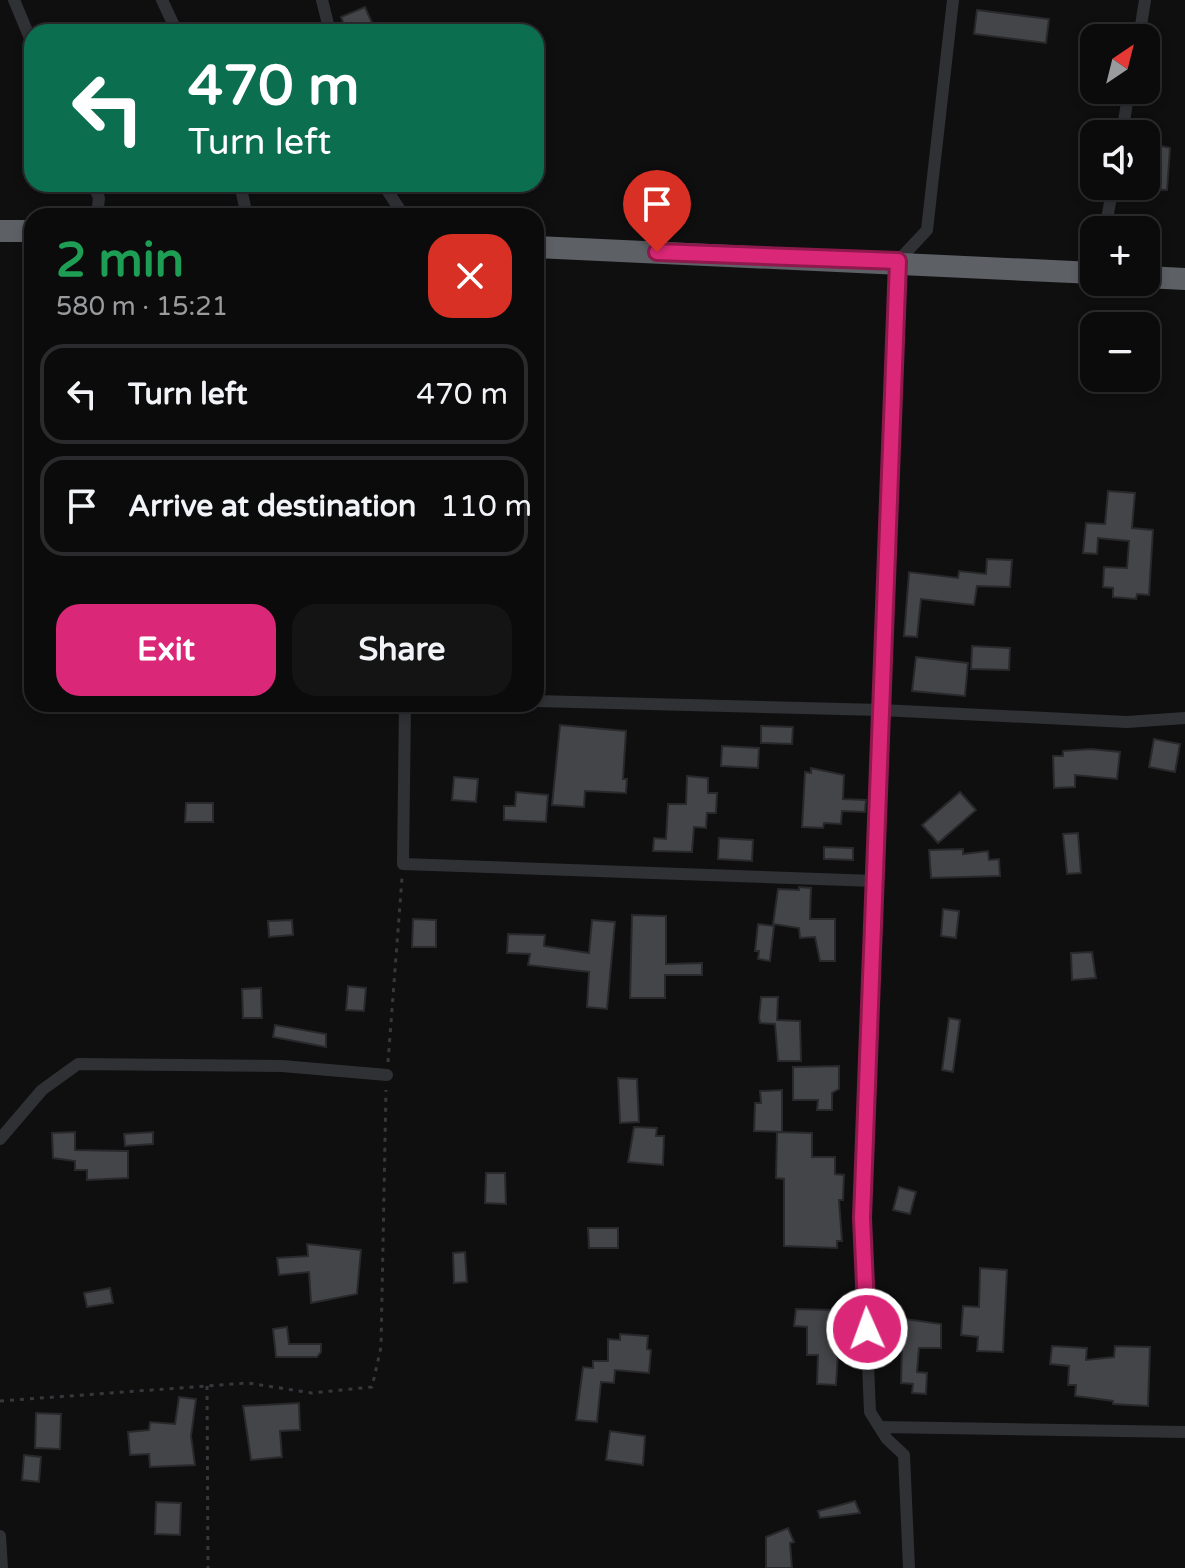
<!DOCTYPE html>
<meta charset="utf-8">
<style>
:root{--surface:#0b0b0c;--page:#141415;--text:#f1f3f6;--muted:#9a9b9d;--line:#2b2b2d;--accent:#db2777}
body{margin:0;font-family:"Varela Round",sans-serif;background:var(--page);color:var(--text);height:100vh;display:flex;flex-direction:column;font-size:30px;white-space:nowrap}
*{box-sizing:border-box;margin:0}
p{font-size:26px;color:var(--muted)}
.icon{flex:none;width:44px;height:44px;fill:none;stroke:currentColor;stroke-width:2;stroke-linecap:round;stroke-linejoin:round}
.map{position:relative;flex:1;overflow:hidden}
.drawer{position:absolute;left:24px;top:208px;width:520px;height:504px;display:flex;flex-direction:column;background:var(--surface);border-radius:24px;box-shadow:0 4px 12px #0003,0 0 0 2px var(--line)}
.drawer>*{flex:none}
.top-card{position:absolute;left:24px;top:24px;width:520px;height:168px;border-radius:24px;box-shadow:0 4px 12px #0003,0 0 0 2px var(--line);background:#0b6e4f;color:#fff;overflow:hidden}
.needle{width:52px;rotate:35deg}
.fabs{position:absolute;left:1080px;top:24px;display:grid;gap:16px}
.fabs a{display:grid;place-items:center;width:80px;height:80px;border-radius:16px;background:var(--surface);box-shadow:0 4px 12px #0003,0 0 0 2px var(--line);font-size:40px}
.pin{position:absolute;display:grid;place-items:center;width:68px;height:68px;color:#fff;margin:-82px -34px;border-radius:50% 50% 50% 0;rotate:-45deg;box-shadow:0 0 8px #0007}
.pin .icon{rotate:45deg}
.me{position:absolute;width:88px;margin:-44px;rotate:358deg;stroke-linejoin:round;filter:drop-shadow(0 0 6px #0008)}
.turn{display:flex;align-items:center;gap:28px;height:168px;padding:0 32px;font-size:36px}
.turn .icon{width:104px;height:104px;stroke-width:2.5}
.turn b{display:block;font-size:56px;line-height:68px}
.round{display:grid;place-items:center;flex:none;width:84px;height:84px;border-radius:24px;background:var(--page)}
.head{display:flex;align-items:center;justify-content:space-between;height:136px;padding:0 32px}
h1{font-size:48px;font-weight:800;line-height:60px;color:#1e9e55}
.action{display:flex;gap:16px;margin-top:auto;padding:16px 32px}
.action a{flex:1;height:92px;border-radius:24px;background:var(--accent);color:#fff;font-size:32px;font-weight:800;line-height:92px;text-align:center}
.action a+a{background:var(--page);color:var(--text)}
ul{padding:0;list-style:none}
li{display:flex;align-items:center;gap:24px;height:100px;margin:0 16px 12px;padding:0 16px;border:4px solid var(--line);border-radius:24px}
li div{flex:1}
li b{display:block;font-size:30px}
li em{font-style:normal}
.map>svg:first-child{display:block}
.building{fill:#434548;stroke:#29292c;stroke-width:2}
.lines{fill:none;stroke-linecap:round;stroke-linejoin:round}
.path{stroke:#36383b;stroke-width:3;stroke-dasharray:4 6;stroke-linecap:butt}
.street{stroke:#303135;stroke-width:12}
.highway{stroke:#5d6065;stroke-width:22}
.route-casing{stroke:#8e194d;stroke-width:20}
.route{stroke:#db2777;stroke-width:14}
</style>
<div class="map">
<svg width="1185" height="1568" viewBox="0 0 1185 1568">
<rect width="100%" height="100%" fill="#0f0f10"/>
<g class="building">
<polygon points="365,7 376,32 347,32 341,17"/>
<polygon points="977,10 1049,19 1046,43 974,34"/>
<polygon points="1149,143 1170,148 1167,190 1145,189"/>
<polygon points="1108,491 1135,493 1132,528 1153,530 1149,595 1137,594 1136,599 1113,597 1113,588 1103,587 1104,567 1127,568 1129,541 1098,538 1097,554 1083,553 1086,523 1105,524"/>
<polygon points="987,559 1012,560 1010,587 977,586 974,605 921,599 917,637 904,636 909,572 958,578 959,571 986,574"/>
<polygon points="972,646 1010,648 1009,670 971,669"/>
<polygon points="916,657 968,663 965,696 912,691"/>
<polygon points="560,725 626,731 623,779 627,779 626,793 585,791 584,807 552,805"/>
<polygon points="761,726 793,727 792,744 761,743"/>
<polygon points="1154,739 1180,744 1175,772 1149,767"/>
<polygon points="722,746 759,748 758,768 721,766"/>
<polygon points="1091,749 1120,752 1117,779 1075,775 1075,787 1054,788 1053,756 1063,756 1063,751"/>
<polygon points="811,768 844,775 843,799 866,800 865,812 842,811 841,824 824,823 823,828 802,827 805,772 811,773"/>
<polygon points="687,776 708,778 708,793 717,793 716,813 707,813 706,828 694,827 692,852 653,851 654,838 666,839 668,804 686,804"/>
<polygon points="454,777 478,779 476,802 452,800"/>
<polygon points="516,792 548,795 546,822 504,820 504,806 515,806"/>
<polygon points="960,792 976,810 938,843 922,825"/>
<polygon points="186,803 213,803 213,822 185,822"/>
<polygon points="1078,833 1081,873 1067,874 1063,834"/>
<polygon points="719,838 753,840 752,861 718,859"/>
<polygon points="824,847 853,848 853,860 824,859"/>
<polygon points="963,849 963,854 988,851 989,860 999,859 1000,876 931,878 929,850"/>
<polygon points="799,887 811,888 810,919 835,919 835,961 820,961 815,937 800,938 799,928 773,924 778,889 799,890"/>
<polygon points="943,909 959,911 956,938 941,936"/>
<polygon points="632,915 666,916 666,964 702,963 702,975 665,975 665,998 630,998"/>
<polygon points="413,919 436,920 436,947 412,947"/>
<polygon points="292,920 293,935 269,937 268,921"/>
<polygon points="592,920 615,922 607,1009 587,1007 589,972 528,965 530,954 507,953 508,934 545,935 544,946 589,953"/>
<polygon points="758,924 774,926 770,961 758,959 759,951 755,951"/>
<polygon points="1092,952 1096,978 1072,980 1071,953"/>
<polygon points="348,986 366,988 364,1011 346,1010"/>
<polygon points="261,988 262,1018 243,1018 242,989"/>
<polygon points="761,997 778,997 777,1020 800,1021 801,1061 778,1061 775,1024 760,1023 759,1018"/>
<polygon points="949,1018 960,1020 953,1072 942,1070"/>
<polygon points="275,1025 326,1034 326,1047 273,1037"/>
<polygon points="839,1066 839,1089 832,1093 832,1110 817,1110 818,1100 793,1100 793,1067"/>
<polygon points="618,1078 637,1079 639,1122 620,1123"/>
<polygon points="782,1090 782,1132 754,1131 755,1103 761,1103 760,1091"/>
<polygon points="634,1127 657,1128 656,1136 664,1136 663,1165 628,1162"/>
<polygon points="75,1132 75,1150 128,1151 128,1178 87,1180 87,1170 75,1170 75,1161 53,1158 52,1133"/>
<polygon points="153,1132 153,1144 125,1146 124,1134"/>
<polygon points="777,1132 812,1133 812,1157 835,1157 835,1174 844,1175 843,1200 839,1200 842,1241 837,1241 837,1248 784,1246 784,1179 776,1178"/>
<polygon points="486,1173 505,1173 506,1204 485,1203"/>
<polygon points="899,1187 916,1192 910,1214 893,1210"/>
<polygon points="588,1228 618,1228 618,1248 589,1248"/>
<polygon points="307,1244 361,1250 357,1294 311,1303 309,1272 279,1275 277,1258 308,1256"/>
<polygon points="465,1252 467,1282 454,1283 453,1253"/>
<polygon points="980,1268 1007,1270 1003,1352 977,1351 978,1337 961,1335 963,1306 979,1307"/>
<polygon points="110,1288 113,1303 87,1307 84,1293"/>
<polygon points="796,1309 833,1310 833,1321 840,1321 836,1385 817,1384 818,1355 807,1355 807,1327 794,1326"/>
<polygon points="905,1319 941,1324 941,1348 919,1348 917,1372 927,1373 926,1394 912,1393 913,1384 901,1383 902,1345 898,1345 899,1332 905,1333"/>
<polygon points="287,1327 289,1344 321,1344 321,1352 317,1357 276,1357 273,1329"/>
<polygon points="620,1334 648,1336 647,1349 651,1350 649,1373 615,1370 614,1383 601,1382 597,1422 576,1420 583,1367 593,1368 593,1361 608,1361 608,1339 620,1340"/>
<polygon points="1052,1346 1087,1348 1086,1360 1114,1357 1115,1346 1150,1347 1148,1406 1113,1404 1113,1401 1075,1396 1076,1385 1068,1385 1069,1366 1050,1364"/>
<polygon points="179,1397 196,1399 191,1436 195,1465 150,1467 149,1454 130,1455 128,1432 149,1430 150,1422 175,1424"/>
<polygon points="299,1403 300,1430 280,1431 282,1457 251,1460 243,1406"/>
<polygon points="36,1413 61,1414 60,1449 35,1448"/>
<polygon points="610,1431 645,1436 643,1465 606,1460"/>
<polygon points="24,1455 41,1457 39,1482 22,1480"/>
<polygon points="855,1501 860,1513 820,1518 818,1511"/>
<polygon points="156,1502 181,1503 180,1535 155,1534"/>
<polygon points="788,1528 794,1542 790,1543 792,1568 766,1568 766,1537"/>
</g>
<g class="lines">
<g class="path">
<polyline points="388,1062 402,878"/>
<polyline points="207,1386 208,1568"/>
<polyline points="0,1401 248,1383 312,1393 372,1387 381,1347 386,1090"/>
</g>
<g class="street">
<polyline points="14,0 32,43"/>
<polyline points="162,0 177,32"/>
<polyline points="322,0 330,32"/>
<polyline points="1139,38 1145,0"/>
<polyline points="1122,134 1129,90"/>
<polyline points="93,184 99,198 97,216"/>
<polyline points="240,184 247,216"/>
<polyline points="383,184 404,216"/>
<polyline points="1105,230 1113,186"/>
<polyline points="536,701 881,710 1127,722 1185,718"/>
<polyline points="405,704 403,864 875,881"/>
<polyline points="0,1139 42,1090 78,1064 282,1066 387,1075"/>
<polyline points="880,1427 1185,1432"/>
<polyline points="0,1536 2,1568"/>
<polyline points="909,1568 904,1455 887,1439 870,1412 862,1218 898,261 927,230 953,0"/>
</g>
<g class="highway">
<polyline points="0,231 32,231"/>
<polyline points="536,247 1094,273"/>
<polyline points="1146,277 1185,279"/>
</g>
</g>
<g class="lines">
<defs>
<polyline id="route" points="657,252 898,261 862,1218 867,1329"/>
</defs>
<use href="#route" class="route-casing"/>
<use href="#route" class="route"/>
</g>
</svg>
<div class="fabs">
<a><svg class="needle" viewBox="-14 -14 28 28"><path d="M0-13l5 13h-10z" fill="#e53935"/><path d="M0 13l5-13h-10z" fill="#9a9b9d"/></svg></a>
<a><svg class="icon" aria-label="sound" viewBox="0 0 24 24"><path d="M4 9h4l5-4v14l-5-4H4zM17 9q2 3 0 6"/></svg></a>
<a>+</a>
<a>−</a>
</div>
<div class="pin" style="left:657px;top:252px;background:#d93025"><svg class="icon" aria-label="arrive" viewBox="0 0 24 24"><path d="M6 21V4h12l-3 4 3 4H6"/></svg></div>
<svg class="me" style="left:867px;top:1329px" viewBox="-20 -20 40 40"><circle r="17" fill="#db2777" stroke="#fff" stroke-width="3"/><path d="M0-11L8 9 0 5-8 9z" fill="#fff"/></svg>
<div class="top-card">
<div class="turn"><svg class="icon" aria-label="left" viewBox="0 0 24 24"><path d="M17 20v-9H6M10 6l-5 5 5 5"/></svg><div><b>470 m</b>Turn left</div></div>
</div>
<section class="drawer">
<div class="head"><div><h1>2 min</h1><p>580 m · 15:21</p></div><a class="round" style="background:#d93025;color:#fff"><svg class="icon" aria-label="close" viewBox="0 0 24 24"><path d="M6 6l12 12M18 6L6 18"/></svg></a></div>
<ul>
<li><svg class="icon" aria-label="left" viewBox="0 0 24 24"><path d="M17 20v-9H6M10 6l-5 5 5 5"/></svg><div><b>Turn left</b></div><em>470 m</em></li>
<li><svg class="icon" aria-label="arrive" viewBox="0 0 24 24"><path d="M6 21V4h12l-3 4 3 4H6"/></svg><div><b>Arrive at destination</b></div><em>110 m</em></li>
</ul>
<div class="action"><a>Exit</a><a>Share</a></div>
</section>
</div>
